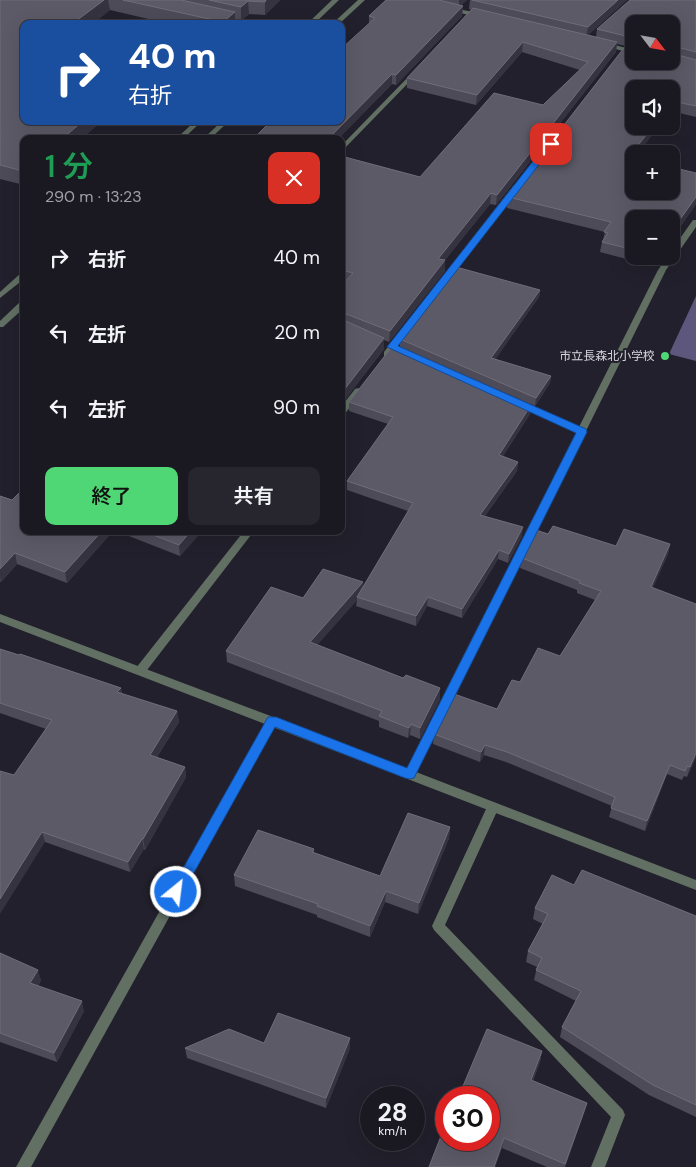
<!DOCTYPE html>
<html lang="ja">
<meta charset="utf-8">
<style>
:root{--surface:#1a1821;--page:#27252e;--text:#f1f3f6;--muted:#9fa0a5;--line:#38373f;--accent:#4fd675}
body{margin:0;font-family:"DM Sans","Noto Sans JP",sans-serif;background:var(--page);color:var(--text);height:100vh;display:flex;flex-direction:column;font-size:19px;white-space:nowrap}
*{box-sizing:border-box;margin:0}
p{font-size:16px;color:var(--muted)}
.icon{flex:none;width:28px;height:28px;fill:none;stroke:currentColor;stroke-width:2;stroke-linecap:round;stroke-linejoin:round}
.map{position:relative;flex:1;overflow:hidden}
.side{position:absolute;left:20px;top:135px;width:325px;height:400px;display:flex;flex-direction:column;background:var(--surface);border-radius:10px;box-shadow:0 5px 20px #0002,0 0 0 1px var(--line)}
.side>*{flex:none}
.top-card{position:absolute;left:20px;top:20px;width:325px;height:105px;border-radius:10px;box-shadow:0 5px 20px #0002,0 0 0 1px var(--line);background:#1a4fa0;color:#fff;overflow:hidden}
.needle{width:32px;rotate:121deg}
.buttons{position:absolute;left:625px;top:15px;display:grid;gap:10px}
.buttons a{display:grid;place-items:center;width:55px;height:55px;border-radius:10px;background:var(--surface);box-shadow:0 5px 20px #0002,0 0 0 1px var(--line);font-size:25px}
.speed{position:absolute;left:360px;top:1086px;display:flex;gap:10px;font-size:25px;font-weight:700;text-align:center}
.speed>*{display:grid;place-content:center;width:65px;height:65px;border-radius:50%;background:var(--surface);box-shadow:0 5px 20px #0002,0 0 0 1px var(--line);line-height:1}
.speed small{font-size:12px;font-weight:400}
.speed .limit{border:8px solid #d22;background:#fff;color:#111}
.pin{position:absolute;display:grid;place-items:center;width:42px;height:42px;color:#fff;margin:-21px;border-radius:10px;box-shadow:0 2px 8px #0006}
.me{position:absolute;width:55px;margin:-28px;rotate:29deg;stroke-linejoin:round;filter:drop-shadow(0 0 4px #0008)}
.turn{display:flex;align-items:center;gap:18px;height:105px;padding:0 25px;font-size:22px}
.turn .icon{width:65px;height:65px;stroke-width:2.5}
.turn b{display:block;font-size:35px;line-height:42px}
.round{display:grid;place-items:center;flex:none;width:52px;height:52px;border-radius:10px;background:var(--page)}
.overview{display:flex;align-items:center;justify-content:space-between;height:85px;padding:0 25px}
h1{font-size:30px;font-weight:600;line-height:38px;color:#1e9e55}
.button{display:flex;gap:10px;margin-top:auto;padding:10px 25px}
.button a{flex:1;height:58px;border-radius:10px;background:var(--accent);color:#111;font-size:20px;font-weight:600;line-height:58px;text-align:center}
.button a+a{background:var(--page);color:var(--text)}
ul{padding:0;list-style:none}
li{display:flex;align-items:center;gap:15px;height:75px;padding:0 25px}
li div{flex:1}
li b{display:block;font-size:19px}
li em{font-style:normal}
.map>svg:first-child{display:block}
.water{fill:#5e577d}
.lines{fill:none;stroke-linecap:round;stroke-linejoin:round}
.minor{fill:#617063;fill-rule:evenodd}
.tertiary{fill:#617063;fill-rule:evenodd}
.wall{fill:#4d4b58;fill-rule:evenodd}
.shaded-wall{fill:#363340}
.building{fill:#5c5a67;stroke:#706d7a}
.route{fill:#1a73e8;stroke:#114b97}
.poi-dot{fill:#4fd675;stroke:#22202c;stroke-width:2}
.labels{text-anchor:middle;stroke-width:4;stroke-linejoin:round;paint-order:stroke}
.poi-label{font-size:12px;fill:#d8d7df;stroke:#22202c;text-anchor:end}
</style>
<div class="map">
<svg width="696" height="1167" viewBox="0 0 696 1167">
<rect width="100%" height="100%" fill="#22202c"/>
<polygon class="water" points="696,296 696,361 669,354"/>
<g class="lines">
<g class="minor">
<polygon points="449,7 482,14 485,16 482,18 447,10 447,8"/>
<polygon points="223,17 246,23 247,24 235,24 221,20 221,18"/>
<polygon points="603,42 634,50 634,54 601,45 600,44"/>
<polygon points="413,72 418,73 341,152 341,146"/>
<polygon points="513,186 519,186 520,188 390,356 384,356 384,352"/>
<polygon points="693,220 696,220 696,227 666,270 414,777 410,779 406,777 404,774 576,433 515,404 519,401 522,402 579,427 658,270 668,256 671,256 671,251"/>
<polygon points="358,388 362,391 344,415 341,416 341,407 355,389"/>
<polygon points="244,531 254,531 144,674 136,674 135,671 136,668"/>
<polygon points="272,717 276,718 277,721 276,724 31,1167 16,1167 268,718"/>
<polygon points="493,802 497,804 499,807 445,925 623,1110 625,1115 605,1167 591,1167 611,1117 434,930 432,926 487,807 489,804"/>
</g>
<g class="tertiary">
<polygon points="332,0 339,0 314,24 307,24"/>
<polygon points="358,0 365,0 339,24 332,24"/>
<polygon points="195,121 202,121 183,139 176,139"/>
<polygon points="222,121 229,121 210,139 203,139"/>
<polygon points="21,273 24,273 24,279 0,298 0,292"/>
<polygon points="21,301 24,301 24,308 3,327 0,327 0,321"/>
<polygon points="0,614 276,718 696,880 696,890 0,622"/>
</g>
</g>
<g class="wall">
<polygon points="0,0 280,0 265,15 249,14 241,21 235,19 235,24 170,24 110,10 92,24 24,24 24,121 102,121 81,139 24,139 24,185 0,179"/>
<polygon points="386,0 467,0 460,6 463,6 462,16 396,85 392,84 338,139 253,139 341,121 369,23 369,16"/>
<path d="M 470,0 L 627,0 L 588,35 L 596,37 L 597,29 L 696,0 L 696,117 L 671,111 L 671,89 L 634,154 L 634,191 L 696,173 L 696,204 L 671,240 L 671,219 L 634,219 L 634,256 L 660,256 L 653,266 L 600,252 L 602,242 L 603,240 L 605,232 L 507,208 L 508,197 L 626,46 L 617,44 L 616,52 L 496,205 L 490,204 L 445,260 L 445,271 L 389,342 L 384,340 L 384,349 L 341,405 L 341,286 L 345,282 L 341,280 L 341,156 L 420,177 L 543,105 L 580,70 L 522,52 L 476,105 L 407,88 L 407,78 L 472,10 L 469,9 ZM 634,24 L 671,61 L 634,61 Z"/>
<polygon points="540,290 539,297 495,359 551,376 550,383 535,406 400,346 400,339"/>
<polygon points="349,402 530,414 503,456 518,462 517,471 485,516 522,536 508,563 498,559 462,618 427,606 416,626 356,606 357,600 317,645 403,678 440,688 440,699 420,739 410,735 408,738 379,727 379,721 227,662 226,651 303,598 363,587 408,511 347,490 347,481 388,424 349,411"/>
<polygon points="0,496 12,500 113,531 67,583 17,564 1,582 0,581"/>
<polygon points="116,531 202,531 180,556"/>
<polygon points="548,534 616,546 670,544 668,554 653,587 696,757 687,777 684,776 682,780 667,774 645,831 609,817 612,806 506,762 484,755 480,762 433,744 434,734 497,709 520,682 560,656 595,600 577,593 577,590 520,568 522,558"/>
<polygon points="0,649 121,688 122,694 177,711 179,722 157,757 185,767 186,777 145,850 144,849 130,872 45,842 14,775 46,729 0,713"/>
<polygon points="450,827 449,838 418,914 385,902 370,937 317,917 317,915 235,886 234,875 314,849 314,853 380,876"/>
<polygon points="574,885 696,916 696,1117 649,1095 560,1037 562,1027 576,1001 534,980 537,967 526,962 528,951 543,924 533,919 535,908"/>
<polygon points="0,953 41,980 38,986 84,1011 57,1062 0,1042"/>
<polygon points="185,1048 350,1048 326,1108 187,1058"/>
<polygon points="542,1051 540,1062 533,1081 587,1103 584,1113 565,1167 547,1167 502,1148 495,1167 429,1167"/>
</g>
<g class="shaded-wall">
<polygon points="104,0 108,0 110,10 92,24 72,24"/>
<polygon points="266,0 280,0 265,15 265,2"/>
<polygon points="459,0 467,0 459,7"/>
<polygon points="618,0 627,0 586,37 588,27"/>
<polygon points="248,1 249,14 241,21 241,7"/>
<polygon points="463,6 462,16 396,85 396,75"/>
<polygon points="235,12 235,24 223,24 223,22"/>
<polygon points="523,42 522,52 476,105 477,95"/>
<polygon points="617,42 616,52 496,205 497,195"/>
<polygon points="392,74 392,84 338,139 328,139"/>
<polygon points="83,121 102,121 81,139 62,139"/>
<polygon points="653,126 659,126 638,154 634,154 634,160 630,156"/>
<polygon points="491,193 490,204 438,269 438,259"/>
<polygon points="696,197 696,204 671,240 671,232"/>
<polygon points="655,256 660,256 653,266"/>
<polygon points="445,260 445,271 389,342 390,331"/>
<polygon points="540,290 539,297 491,366 491,358"/>
<polygon points="384,338 384,349 341,405 341,394"/>
<polygon points="551,376 550,383 535,406 536,398"/>
<polygon points="531,405 530,414 498,464 499,455"/>
<polygon points="518,462 517,471 479,524 480,515"/>
<polygon points="523,527 522,536 508,563 509,554"/>
<polygon points="102,531 113,531 67,583 65,572"/>
<polygon points="191,531 202,531 180,556 179,545"/>
<polygon points="670,544 668,554 649,597 651,587"/>
<polygon points="499,550 498,559 462,618 462,609"/>
<polygon points="15,553 17,564 1,582 0,576 0,569"/>
<polygon points="363,582 363,593 357,597 357,600 310,653 310,642"/>
<polygon points="428,597 427,606 416,626 416,616"/>
<polygon points="121,688 122,698 117,692"/>
<polygon points="440,688 440,699 420,739 420,728"/>
<polygon points="177,711 179,722 151,766 150,755"/>
<polygon points="411,724 410,735 408,738 409,728"/>
<polygon points="485,745 484,755 480,762 481,752"/>
<polygon points="696,753 696,757 687,777 690,767"/>
<polygon points="670,765 667,774 645,831 647,821"/>
<polygon points="185,767 186,777 145,850 143,839"/>
<polygon points="450,827 449,838 418,914 419,903"/>
<polygon points="42,832 45,842 0,914 0,899"/>
<polygon points="142,839 144,849 130,872 128,862"/>
<polygon points="386,891 385,902 370,937 370,926"/>
<polygon points="38,970 41,980 33,993 30,983"/>
<polygon points="82,1001 84,1011 57,1062 54,1053"/>
<polygon points="350,1038 350,1048 326,1108 326,1098"/>
<polygon points="542,1051 540,1062 529,1090 531,1080"/>
<polygon points="587,1103 584,1113 564,1167 565,1164"/>
<polygon points="504,1138 502,1148 495,1167 494,1167"/>
</g>
<g class="building">
<polygon points="0,0 104,0 72,24 24,24 24,121 83,121 62,139 24,139 24,170 23,171 0,165"/>
<polygon points="123,0 181,0 235,12 223,22"/>
<polygon points="209,0 266,0 265,2 248,1 241,7"/>
<polygon points="386,0 439,0 463,6 396,75 392,74 328,139 253,139 271,121 341,121 341,49 375,18 369,16"/>
<polygon points="472,0 618,0 588,27"/>
<polygon points="630,0 696,0 696,52 673,46 671,48 671,24 634,24 634,38 597,29"/>
<polygon points="473,8 617,42 497,195 491,193 438,259 445,260 390,331 341,312 341,286 353,273 341,270 341,156 420,177 494,93 543,105 588,62 523,42 477,95 407,78"/>
<polygon points="627,44 634,45 634,61 671,61 671,53 696,60 696,106 672,101 671,102 671,89 634,89 634,126 653,126 630,156 634,157 634,191 671,191 671,167 696,173 696,197 671,232 671,219 634,219 634,250 602,242 608,233 604,232 611,222 508,197"/>
<polygon points="456,267 540,290 491,358 551,376 536,398 400,339"/>
<polygon points="341,319 384,338 341,394"/>
<polygon points="394,344 531,405 499,455 518,462 480,515 523,527 509,554 499,550 462,609 428,597 416,616 357,597 413,503 347,481 393,417 349,402"/>
<polygon points="24,488 24,531 102,531 65,572 15,553 0,569 0,496 12,500"/>
<polygon points="553,526 616,546 624,529 670,544 651,587 696,604 696,753 690,767 687,766 685,771 670,765 647,821 611,808 615,797 507,752 485,745 481,752 434,734 454,694 497,709 512,680 520,682 538,648 560,656 601,591 579,583 580,581 522,558 536,530 548,534"/>
<polygon points="143,531 191,531 179,545"/>
<polygon points="323,569 363,582 310,642 403,678 406,675 440,688 420,728 411,724 409,728 379,716 382,711 226,651 271,587 303,598"/>
<polygon points="0,649 19,655 20,654 121,688 117,692 177,711 150,755 185,767 143,839 142,839 128,862 42,832 0,899 0,771 14,775 52,720 0,703"/>
<polygon points="408,813 450,827 419,903 386,891 370,926 317,906 318,904 234,875 258,830 314,849 312,852 380,876"/>
<polygon points="582,870 696,916 696,1105 653,1085 562,1027 581,991 536,970 542,958 528,951 548,914 535,908 552,875 574,885"/>
<polygon points="0,953 38,970 30,983 82,1001 54,1053 0,1033"/>
<polygon points="278,1013 350,1038 326,1098 185,1048 229,1029 264,1043"/>
<polygon points="487,1029 542,1051 531,1080 587,1103 565,1164 504,1138 494,1167 429,1167 446,1123 446,1140 489,1140 489,1098 458,1098"/>
</g>
<polygon class="route" points="548,142 555,144 398,346 586,429 587,432 414,778 410,779 405,778 275,727 181,896 176,898 172,896 170,892 172,888 268,717 276,717 407,768 576,433 387,347"/>
<circle class="poi-dot" cx="665" cy="356" r="5"/>
<g class="labels">
<g class="poi-label">
<text x="655" y="360">市立長森北小学校</text>
</g>
</g>
</svg>
<div class="buttons">
<a><svg class="needle" viewBox="-14 -14 28 28"><path d="M0-13l5 13h-10z" fill="#e53935"/><path d="M0 13l5-13h-10z" fill="#9fa0a5"/></svg></a>
<a><svg class="icon" aria-label="sound" viewBox="0 0 24 24"><path d="M4 9h4l5-4v14l-5-4H4zM17 9q2 3 0 6"/></svg></a>
<a>+</a>
<a>−</a>
</div>
<div class="speed"><div>28<small>km/h</small></div><div class="limit">30</div></div>
<div class="pin" style="left:551px;top:144px;background:#d93025"><svg class="icon" aria-label="arrive" viewBox="0 0 24 24"><path d="M6 21V4h12l-3 4 3 4H6"/></svg></div>
<svg class="me" style="left:176px;top:892px" viewBox="-20 -20 40 40"><circle r="17" fill="#1a73e8" stroke="#fff" stroke-width="3"/><path d="M0-11L8 9 0 5-8 9z" fill="#fff"/></svg>
<div class="top-card">
<div class="turn"><svg class="icon" aria-label="right" viewBox="0 0 24 24"><path d="M7 20v-9h11M14 6l5 5-5 5"/></svg><div><b>40 m</b>右折</div></div>
</div>
<section class="side">
<div class="overview"><div><h1>1 分</h1><p>290 m · 13:23</p></div><a class="round" style="background:#d93025;color:#fff"><svg class="icon" aria-label="close" viewBox="0 0 24 24"><path d="M6 6l12 12M18 6L6 18"/></svg></a></div>
<ul>
<li><svg class="icon" aria-label="right" viewBox="0 0 24 24"><path d="M7 20v-9h11M14 6l5 5-5 5"/></svg><div><b>右折</b></div><em>40 m</em></li>
<li><svg class="icon" aria-label="left" viewBox="0 0 24 24"><path d="M17 20v-9H6M10 6l-5 5 5 5"/></svg><div><b>左折</b></div><em>20 m</em></li>
<li><svg class="icon" aria-label="left" viewBox="0 0 24 24"><path d="M17 20v-9H6M10 6l-5 5 5 5"/></svg><div><b>左折</b></div><em>90 m</em></li>
</ul>
<div class="button"><a>終了</a><a>共有</a></div>
</section>
</div>
